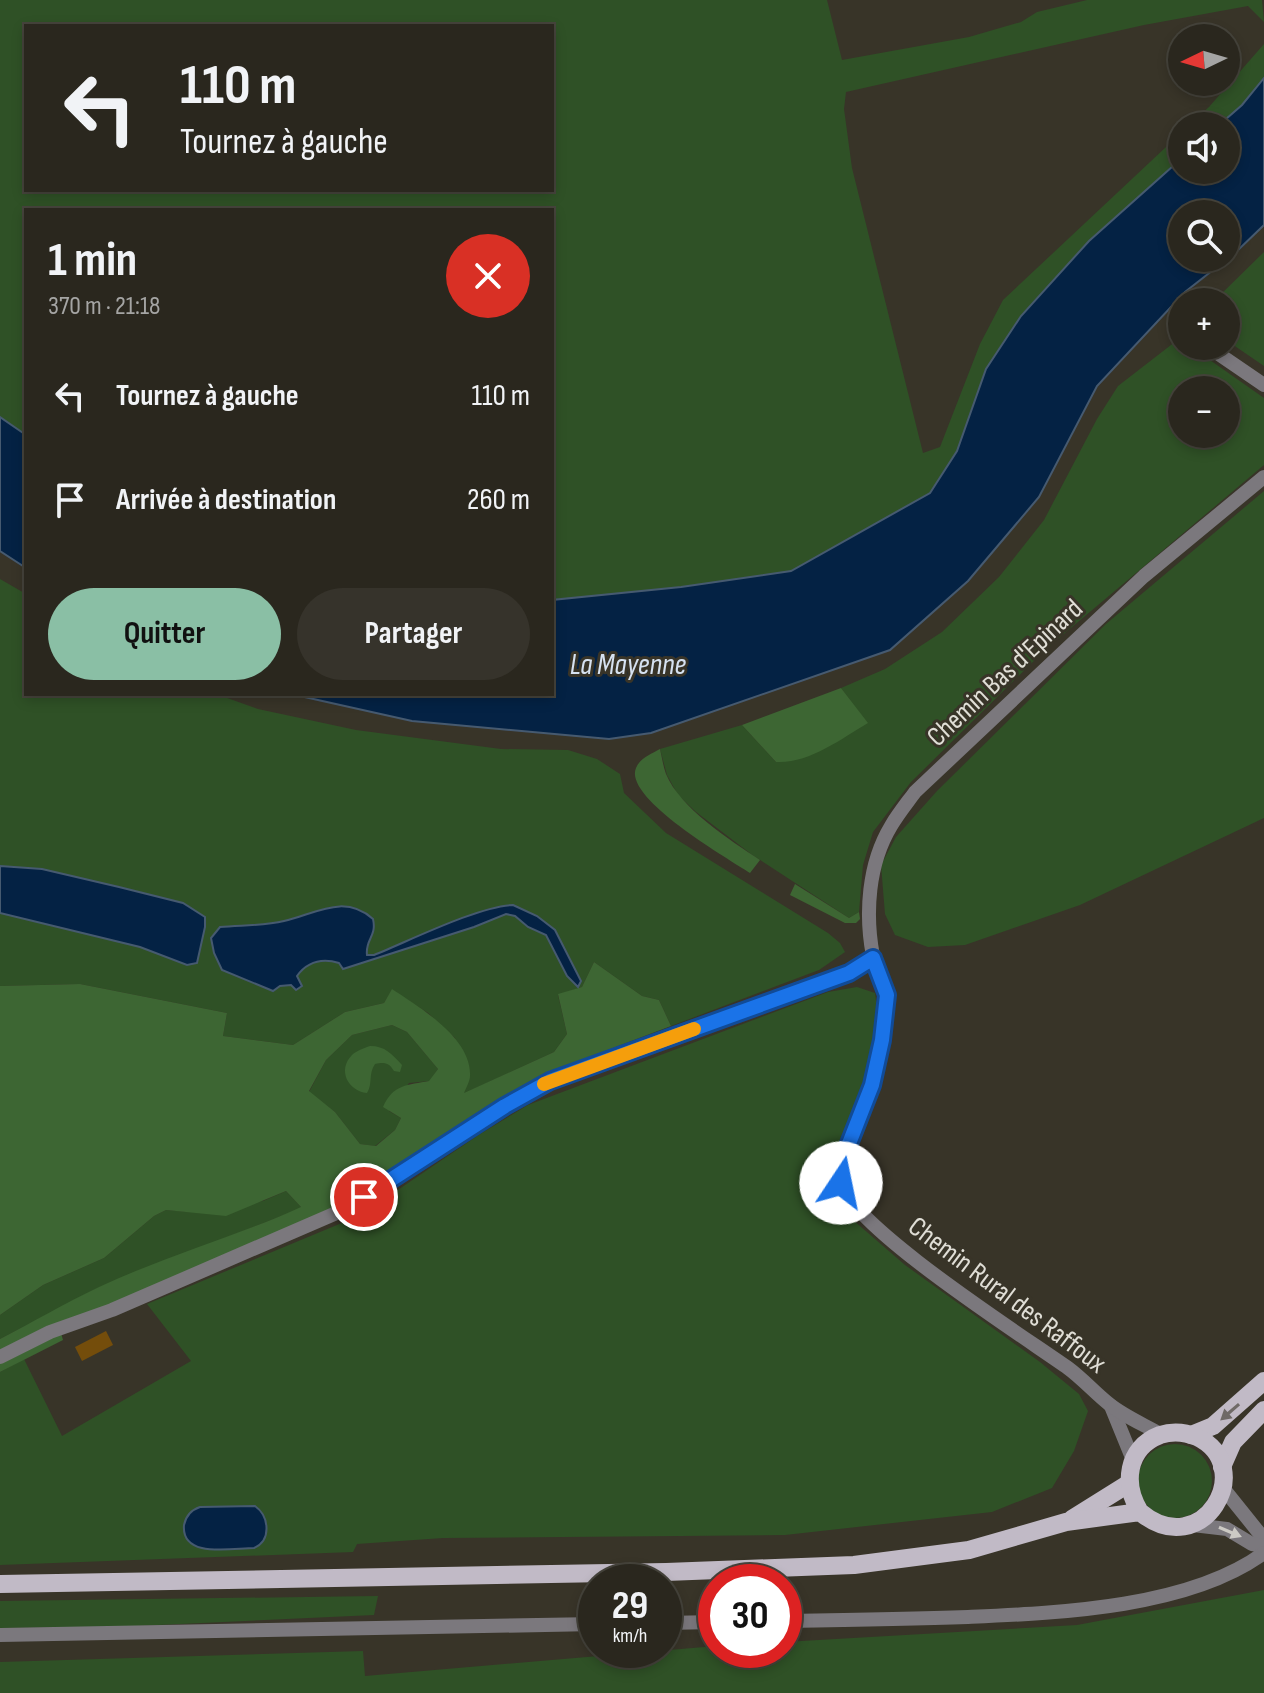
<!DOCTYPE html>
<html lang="fr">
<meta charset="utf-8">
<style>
:root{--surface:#2a271e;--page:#36332b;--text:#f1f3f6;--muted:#a5a5a4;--line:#46443c;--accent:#8abfa5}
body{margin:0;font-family:"Sofia Sans Condensed",sans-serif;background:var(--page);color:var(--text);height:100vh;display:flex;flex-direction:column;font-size:30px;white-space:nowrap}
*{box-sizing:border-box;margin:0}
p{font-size:26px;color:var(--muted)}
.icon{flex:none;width:44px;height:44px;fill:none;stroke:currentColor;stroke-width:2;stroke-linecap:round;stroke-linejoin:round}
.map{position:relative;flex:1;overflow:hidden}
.side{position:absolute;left:24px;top:208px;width:530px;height:488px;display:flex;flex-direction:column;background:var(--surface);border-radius:0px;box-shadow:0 4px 12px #0003,0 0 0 2px var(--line)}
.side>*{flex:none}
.hud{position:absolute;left:24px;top:24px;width:530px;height:168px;border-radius:0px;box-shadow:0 4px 12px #0003,0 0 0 2px var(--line);background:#2a271e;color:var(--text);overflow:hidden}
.needle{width:52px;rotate:265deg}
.fabs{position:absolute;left:1168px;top:24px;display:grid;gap:16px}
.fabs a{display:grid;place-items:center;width:72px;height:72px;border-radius:50%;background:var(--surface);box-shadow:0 4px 12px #0003,0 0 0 2px var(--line);font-size:40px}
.speed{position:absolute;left:578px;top:1564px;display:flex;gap:16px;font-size:40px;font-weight:700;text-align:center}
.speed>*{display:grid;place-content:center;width:104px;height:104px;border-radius:50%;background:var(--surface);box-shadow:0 4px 12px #0003,0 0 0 2px var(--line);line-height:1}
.speed small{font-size:20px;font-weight:400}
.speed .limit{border:12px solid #d22;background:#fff;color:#111}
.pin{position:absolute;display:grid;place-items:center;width:68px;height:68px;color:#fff;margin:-34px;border:4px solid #fff;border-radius:50%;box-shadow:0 2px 8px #0007}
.me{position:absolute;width:88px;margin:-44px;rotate:11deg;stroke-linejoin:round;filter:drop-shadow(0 0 6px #0008)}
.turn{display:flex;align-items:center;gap:28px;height:168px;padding:0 24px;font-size:36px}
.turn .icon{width:104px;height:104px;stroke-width:2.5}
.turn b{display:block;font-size:56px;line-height:68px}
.round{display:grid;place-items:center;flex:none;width:84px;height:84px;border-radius:42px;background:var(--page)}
.headline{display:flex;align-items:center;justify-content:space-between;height:136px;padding:0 24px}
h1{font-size:48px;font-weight:700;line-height:60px}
.cta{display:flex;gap:16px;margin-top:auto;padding:16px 24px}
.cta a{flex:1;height:92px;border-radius:48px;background:var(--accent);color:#111;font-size:32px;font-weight:700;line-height:92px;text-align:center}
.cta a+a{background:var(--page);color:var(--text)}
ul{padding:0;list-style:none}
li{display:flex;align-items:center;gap:24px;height:104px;padding:0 24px}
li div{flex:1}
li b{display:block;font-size:30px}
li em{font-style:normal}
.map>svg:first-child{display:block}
.green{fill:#2f5126;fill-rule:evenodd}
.forest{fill:#3d6633;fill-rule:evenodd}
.water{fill:#042244;stroke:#465a70;stroke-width:2;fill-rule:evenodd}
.building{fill:#744d0b}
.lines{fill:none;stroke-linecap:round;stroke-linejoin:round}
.minor{stroke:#7b787d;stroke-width:14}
.major{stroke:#c1bac6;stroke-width:18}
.oneway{fill:#6f6a67}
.oneway2{fill:#cccac4}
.route-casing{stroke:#114b97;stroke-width:20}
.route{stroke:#1a73e8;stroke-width:14}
.slow{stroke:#f59e0b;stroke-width:14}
.labels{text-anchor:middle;stroke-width:6;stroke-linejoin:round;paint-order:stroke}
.street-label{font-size:28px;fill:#e0ded6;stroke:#383428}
.water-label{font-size:30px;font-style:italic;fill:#d6e2f1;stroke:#383428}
</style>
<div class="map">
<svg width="1264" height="1693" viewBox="0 0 1264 1693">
<rect width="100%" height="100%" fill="#383428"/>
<g class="green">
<path d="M 0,0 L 827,0 L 842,60 L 969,37 L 1021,22 L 1037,12 L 1087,0 L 1262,0 L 1264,22 L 1248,6 L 1144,25 L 846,92 L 844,109 L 852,168 L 923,453 L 940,447 L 980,344 L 1003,300 L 1182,132 L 1182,158 L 1089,241 L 986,369 L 957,451 L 930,493 L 791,571 L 682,587 L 552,600 L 552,210 L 26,210 L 26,435 L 0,417 ZM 26,26 L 552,26 L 552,190 L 26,190 Z"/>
<polygon points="1264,44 1264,78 1242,105 1218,126 1188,126 1209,107"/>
<polygon points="1264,252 1264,366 1226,340 1226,302 1213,302"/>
<path d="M 1180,338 L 1182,346 L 1190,346 L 1264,398 L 1264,465 L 1046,649 L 911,782 L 873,832 L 863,865 L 859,912 L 849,918 L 751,854 L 696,812 L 678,795 L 667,775 L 660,749 L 742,725 L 776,762 L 867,723 L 841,688 L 885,669 L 942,632 L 999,577 L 1044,520 L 1097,419 L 1118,386 ZM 1182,390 L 1226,390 L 1226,434 L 1182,434 Z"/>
<polygon points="1264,491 1264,818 1080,905 965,945 928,947 895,935 885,914 881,865 896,837 937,791 1106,624"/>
<polygon points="0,579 26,594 26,694 216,694 258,709 356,730 501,749 568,750 597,759 620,774 624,793 666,833 828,933 840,943 845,952 819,970 671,1026 659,1000 642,996 594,962 582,987 558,995 567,1034 554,1052 463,1094 455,1038 428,1013 392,990 384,1003 345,1012 293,1045 223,1036 227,1013 80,984 0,986"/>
<path d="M 857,987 L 875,993 C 885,1046 847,1131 824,1179 L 838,1207 L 905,1265 L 1040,1362 L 1079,1394 L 1088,1411 L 1074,1451 L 1052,1488 L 992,1512 L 785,1535 L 443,1538 L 357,1544 L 353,1552 L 0,1565 L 0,1372 L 24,1359 L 62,1436 L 191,1361 L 147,1304 L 361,1215 L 480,1134 L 528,1105 L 828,992 Z"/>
<polygon points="392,1025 407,1032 438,1069 430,1081 409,1083 389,1111 401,1118 395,1130 375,1146 360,1144 335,1112 309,1092 326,1060 352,1035"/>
<polygon points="286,1191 302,1208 100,1287 0,1339 0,1315 43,1285 104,1258 154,1216 166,1210 190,1212 263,1201"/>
<circle cx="1175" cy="1481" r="37"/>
<polygon points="1264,1590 1264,1693 0,1693 0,1662 363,1651 365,1676 716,1646 716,1650 784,1650 784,1642 1077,1625"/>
<polygon points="378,1596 374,1615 115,1627 0,1628 0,1601"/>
</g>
<g class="forest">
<path d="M 841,688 L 868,723 C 841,739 808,764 776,762 L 742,725 Z"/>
<path d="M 660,749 C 662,757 663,766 666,774 C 680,808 730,840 760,860 L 750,873 C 727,858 623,798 636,768 C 640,758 651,754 660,749 Z"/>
<polygon points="795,884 849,918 859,912 860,919 856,923 845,923 790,895"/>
<path d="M 594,962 L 642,996 L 659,1000 L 671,1026 L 592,1056 L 519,1091 L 314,1220 L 59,1326 L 63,1340 L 0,1372 L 0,1339 C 33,1322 65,1303 99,1287 C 165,1256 235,1237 301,1207 L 286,1191 L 226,1216 L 166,1210 L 154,1216 L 104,1258 L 43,1285 L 0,1315 L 0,986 L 80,984 L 227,1013 L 223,1036 L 293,1045 L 345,1012 L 384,1003 L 392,989 C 419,1007 472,1038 470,1076 C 470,1081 466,1088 464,1093 L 554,1052 L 567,1034 L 558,994 L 582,987 ZM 392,1025 L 407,1032 L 438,1069 L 429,1081 C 408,1085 393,1084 383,1107 L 401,1118 L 395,1130 L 376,1146 L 360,1144 L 335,1112 L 309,1091 L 326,1060 L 352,1035 Z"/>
<path d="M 370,1046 C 385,1046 392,1054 402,1065 L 400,1072 L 394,1071 C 389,1063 385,1062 375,1064 C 368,1074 373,1084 367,1093 C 348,1091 337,1070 352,1055 C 356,1051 364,1048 370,1046 Z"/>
</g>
<g class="water">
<path d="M 1264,78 L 1264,225 L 1236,252 L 1185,292 L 1097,386 L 1039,497 L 968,581 L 890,650 L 651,733 L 609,739 L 412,721 L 291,694 L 552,694 L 552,600 L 681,587 L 791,571 L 930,493 L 957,451 L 986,369 L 1021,316 L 1089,241 L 1182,158 L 1182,170 L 1226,170 L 1226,126 L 1218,126 L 1242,105 ZM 1182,214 L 1226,214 L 1226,258 L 1182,258 Z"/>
<polygon points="0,417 26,435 26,568 0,551"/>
<polygon points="0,866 42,869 119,887 183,903 205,917 205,927 197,963 187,965 140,947 0,913"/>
<path d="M 513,905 L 537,916 L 555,930 L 581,981 L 578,987 L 567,976 L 546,935 L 528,927 L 515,916 L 506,914 L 474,927 L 343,969 L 339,963 C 322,958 308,961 297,976 L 302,986 L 296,990 L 291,985 L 280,986 L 273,991 L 222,970 L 214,953 L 211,938 L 220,927 C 241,925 263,926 284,921 C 315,914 344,893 373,919 C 377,937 365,939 367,955 L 374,955 C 409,941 479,906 513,905 Z"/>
<path d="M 255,1506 C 269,1516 272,1540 254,1548 C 232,1548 181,1559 184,1525 C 186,1515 191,1510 200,1507 Z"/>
</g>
<polygon class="building" points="106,1331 113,1345 82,1361 75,1347"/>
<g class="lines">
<g class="minor">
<polyline points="1180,327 1182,329"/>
<polyline points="1207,346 1264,385"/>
<polyline points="0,1357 50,1332 112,1310 341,1211 505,1106 550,1081 849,973 873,958"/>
<polyline points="1111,1406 1133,1460"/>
<path d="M 1162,1435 C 1145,1425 1125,1417 1109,1404 C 1095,1393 1083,1379 1068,1368 C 1026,1338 850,1226 841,1182 C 835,1154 863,1112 872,1085 C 879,1064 889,1018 887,996 C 886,982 876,969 873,956 C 865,914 868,864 891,826 C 898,814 907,803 915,792 L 1144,576 L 1264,477"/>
<polyline points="1223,1488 1264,1539"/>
<polyline points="1193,1525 1227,1529 1252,1544 1264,1546"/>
<path d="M 784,1621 C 845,1620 907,1619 968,1617 C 1059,1613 1189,1608 1264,1553"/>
<polyline points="664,1623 716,1622"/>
<polyline points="0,1635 596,1624"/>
</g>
<g class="major">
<polyline points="1191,1435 1213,1426 1264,1381"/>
<polyline points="1222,1467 1233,1442 1264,1410"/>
<polyline points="1072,1519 1128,1484"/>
<path d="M 0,1584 L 666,1572 L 854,1565 L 969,1550 L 1066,1522 L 1140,1512 C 1202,1564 1259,1467 1197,1437 C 1185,1432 1172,1431 1160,1435 C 1126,1448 1123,1485 1140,1512"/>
</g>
</g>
<defs><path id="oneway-solid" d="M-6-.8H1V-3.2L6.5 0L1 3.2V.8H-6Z" transform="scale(2)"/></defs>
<use class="oneway" href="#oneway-solid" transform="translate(1230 1412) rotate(139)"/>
<use class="oneway2" href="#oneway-solid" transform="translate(1230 1532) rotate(23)"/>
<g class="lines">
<defs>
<polyline id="route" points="364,1197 505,1106 550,1081 849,973 873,958 887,995 882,1040 872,1085 841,1164 841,1183"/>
</defs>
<use href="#route" class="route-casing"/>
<use href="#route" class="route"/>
<polyline class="slow" points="544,1084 694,1029"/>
</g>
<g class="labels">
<g class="street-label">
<text transform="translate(1004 672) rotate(-43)" y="10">Chemin Bas d'Epinard</text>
<text transform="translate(1008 1294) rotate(37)" y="10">Chemin Rural des Raffoux</text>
</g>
<g class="water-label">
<text x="628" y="674">La Mayenne</text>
</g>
</g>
</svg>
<div class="fabs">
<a><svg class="needle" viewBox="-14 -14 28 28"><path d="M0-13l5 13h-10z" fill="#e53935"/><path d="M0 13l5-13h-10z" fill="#a5a5a4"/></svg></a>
<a><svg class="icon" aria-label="sound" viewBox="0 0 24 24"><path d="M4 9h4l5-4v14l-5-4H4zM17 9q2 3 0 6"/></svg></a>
<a><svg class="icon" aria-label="search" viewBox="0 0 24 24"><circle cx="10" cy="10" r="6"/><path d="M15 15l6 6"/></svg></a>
<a>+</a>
<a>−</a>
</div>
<div class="speed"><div>29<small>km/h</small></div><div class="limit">30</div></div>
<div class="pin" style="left:364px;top:1197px;background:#d93025"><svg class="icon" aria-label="arrive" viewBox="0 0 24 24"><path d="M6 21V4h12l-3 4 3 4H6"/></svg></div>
<svg class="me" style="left:841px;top:1183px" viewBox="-20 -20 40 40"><circle r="19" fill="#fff"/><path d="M0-13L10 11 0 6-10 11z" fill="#1a73e8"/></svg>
<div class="hud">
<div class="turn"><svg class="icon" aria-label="left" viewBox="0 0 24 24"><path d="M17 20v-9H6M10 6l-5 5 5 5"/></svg><div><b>110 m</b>Tournez à gauche</div></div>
</div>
<section class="side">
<div class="headline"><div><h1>1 min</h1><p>370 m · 21:18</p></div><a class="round" style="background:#d93025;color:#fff"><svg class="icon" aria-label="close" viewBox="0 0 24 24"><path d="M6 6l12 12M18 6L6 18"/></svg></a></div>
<ul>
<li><svg class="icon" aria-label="left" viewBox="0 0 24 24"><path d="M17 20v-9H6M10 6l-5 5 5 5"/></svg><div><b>Tournez à gauche</b></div><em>110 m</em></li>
<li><svg class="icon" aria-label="arrive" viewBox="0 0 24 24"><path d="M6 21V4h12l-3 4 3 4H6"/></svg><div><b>Arrivée à destination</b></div><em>260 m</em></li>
</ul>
<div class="cta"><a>Quitter</a><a>Partager</a></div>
</section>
</div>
